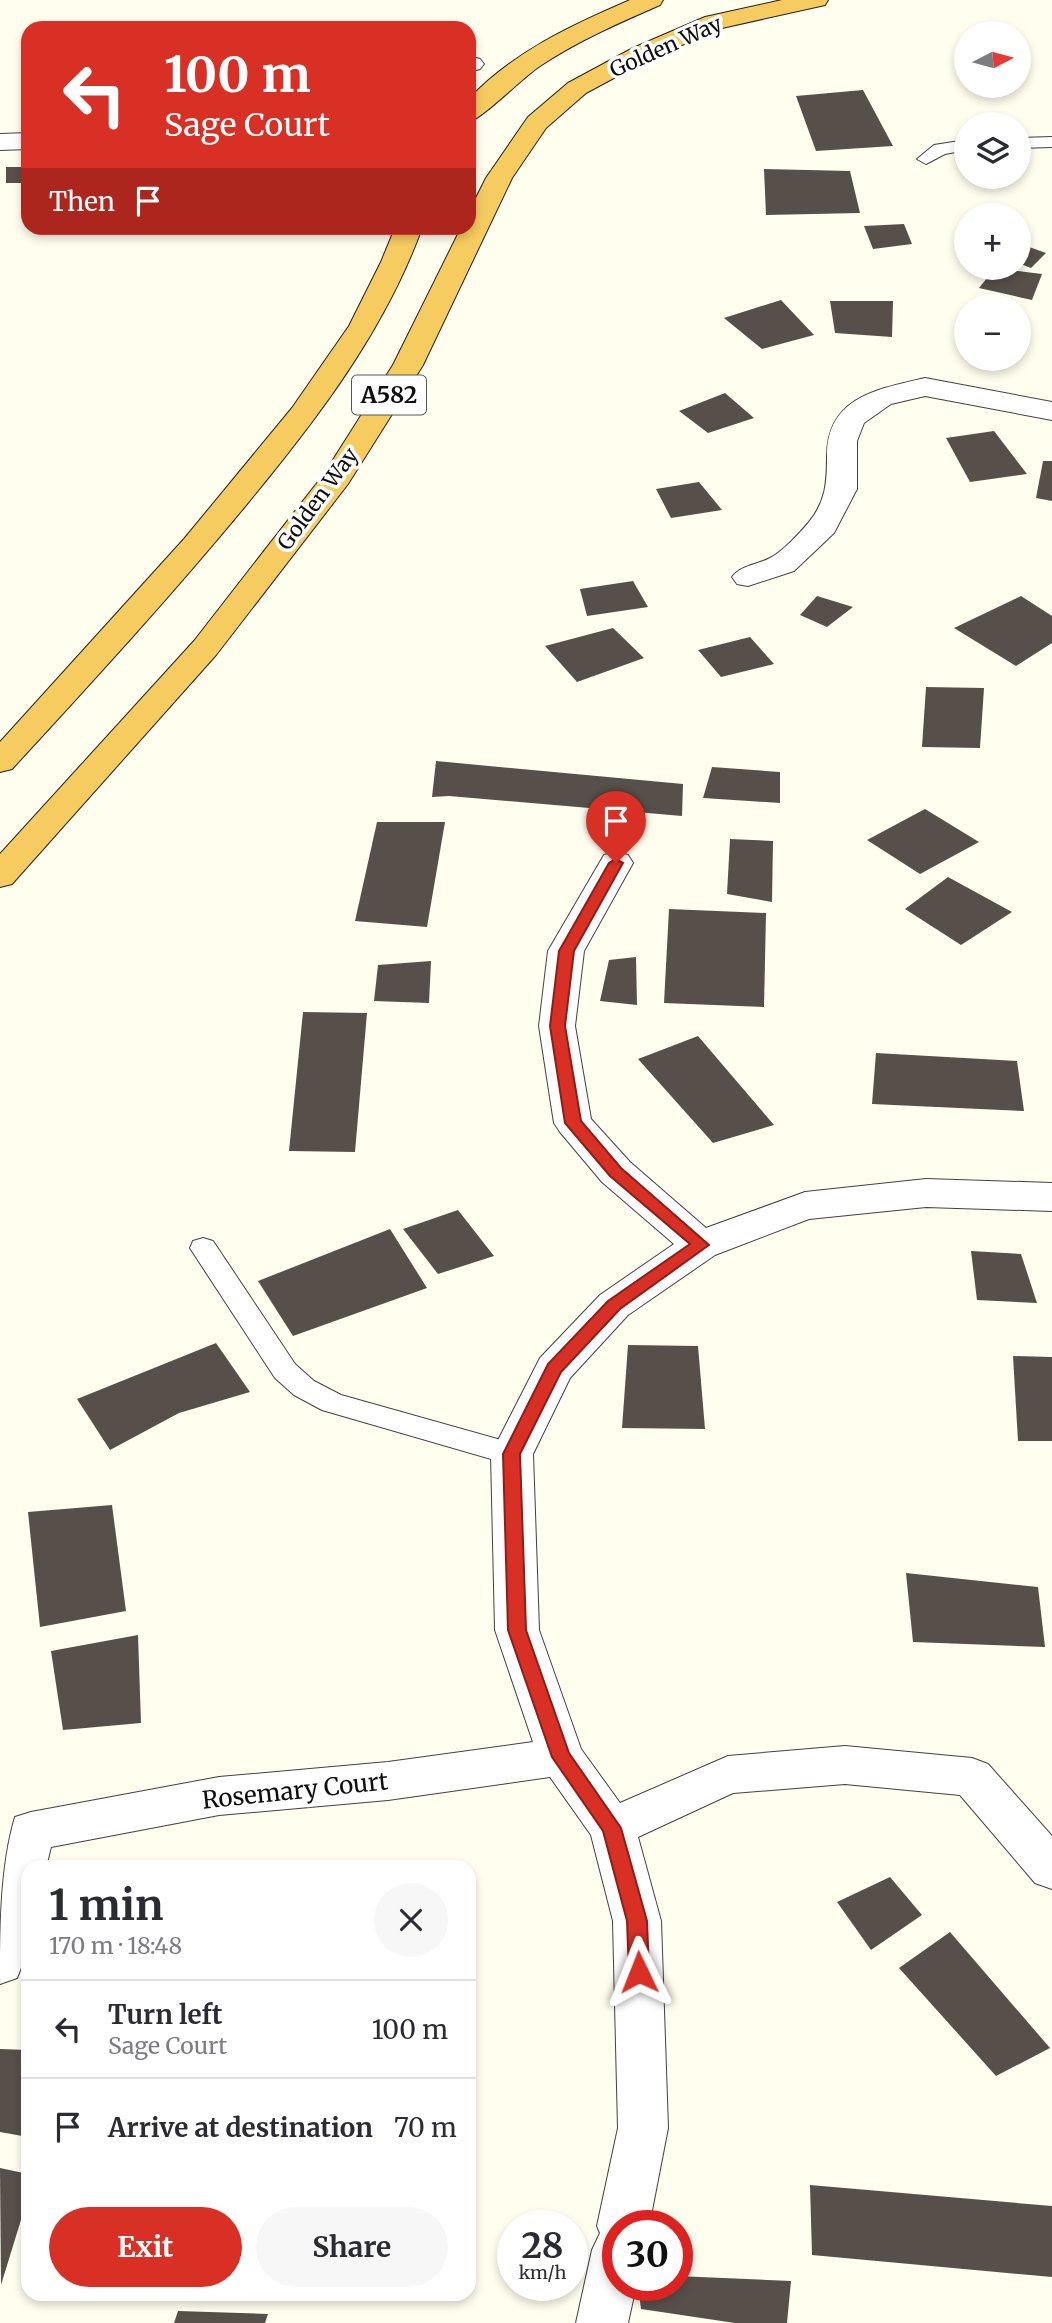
<!DOCTYPE html>
<meta charset="utf-8">
<style>
:root{--surface:#fff;--page:#f7f7f7;--text:#2b2b33;--muted:#7c7c81;--line:#e1e1e2;--accent:#d93025}
body{margin:0;font-family:Merriweather,serif;background:var(--page);color:var(--text);height:100vh;display:flex;flex-direction:column;font-size:26px;white-space:nowrap}
*{box-sizing:border-box;margin:0}
p{font-size:23px;color:var(--muted)}
.icon{flex:none;width:38px;height:38px;fill:none;stroke:currentColor;stroke-width:2;stroke-linecap:round;stroke-linejoin:round}
.map{position:relative;flex:1;overflow:hidden}
.panel{position:absolute;left:21px;top:1860px;width:455px;height:441px;display:flex;flex-direction:column;background:var(--surface);border-radius:21px;box-shadow:0 4px 10px #0003}
.panel>*{flex:none}
.hud{position:absolute;left:21px;top:21px;width:455px;height:214px;border-radius:21px;box-shadow:0 4px 10px #0003;background:#d93025;color:#fff;overflow:hidden}
.needle{width:46px;rotate:84deg}
.tools{position:absolute;left:954px;top:21px;display:grid;gap:14px}
.tools a{display:grid;place-items:center;width:77px;height:77px;border-radius:50%;background:var(--surface);box-shadow:0 4px 10px #0003;font-size:35px}
.speed{position:absolute;left:497px;top:2210px;display:flex;gap:14px;font-size:35px;font-weight:700;text-align:center}
.speed>*{display:grid;place-content:center;width:91px;height:91px;border-radius:50%;background:var(--surface);box-shadow:0 4px 10px #0003;line-height:1}
.speed small{font-size:18px;font-weight:400}
.speed .limit{border:10px solid #d22;background:#fff;color:#111}
.pin{position:absolute;display:grid;place-items:center;width:60px;height:60px;color:#fff;margin:-72px -30px;border-radius:50% 50% 50% 0;rotate:-45deg;box-shadow:0 0 7px #0007}
.pin .icon{rotate:45deg}
.me{position:absolute;width:77px;margin:-38px;rotate:358deg;stroke-linejoin:round;filter:drop-shadow(0 0 5px #0008)}
.turn{display:flex;align-items:center;gap:24px;height:147px;padding:0 28px;font-size:32px}
.turn .icon{width:91px;height:91px;stroke-width:2.5}
.turn b{display:block;font-size:49px;line-height:60px}
.then{display:flex;align-items:center;height:66px;padding:0 28px;background:#0003;gap:14px;font-size:26px}
.round{display:grid;place-items:center;flex:none;width:74px;height:74px;border-radius:37px;background:var(--page)}
.head{display:flex;align-items:center;justify-content:space-between;height:119px;padding:0 28px}
h1{font-size:42px;font-weight:700;line-height:52px}
.action{display:flex;gap:14px;margin-top:auto;padding:14px 28px}
.action a{flex:1;height:80px;border-radius:42px;background:var(--accent);color:#fff;font-size:28px;font-weight:700;line-height:80px;text-align:center}
.action a+a{background:var(--page);color:var(--text)}
ul{padding:0;list-style:none}
li{display:flex;align-items:center;gap:21px;height:98px;padding:0 28px;border-top:2px solid var(--line)}
li div{flex:1}
li b{display:block;font-size:26px}
li em{font-style:normal}
.map>svg:first-child{display:block}
.building{fill:#57504a}
.lines{fill:none;stroke-linecap:round;stroke-linejoin:round}
.service-casing{stroke:#414141;stroke-width:2}
.minor-casing{stroke:#414141;stroke-width:2}
.trunk-casing{stroke:#1f1f1f;stroke-width:2}
.service{fill:#fff;fill-rule:evenodd}
.minor{fill:#fff;fill-rule:evenodd}
.trunk{fill:#f6cb5f;fill-rule:evenodd}
.route{fill:#d93025;stroke:#8d1f18;stroke-width:2}
.labels{text-anchor:middle;stroke-width:7;stroke-linejoin:round;paint-order:stroke}
.far-street-label{font-size:21px;fill:#0e0e0e;stroke:#fff}
.shield{fill:#fff;stroke:#565656;stroke-width:2}
.shield-label{font-size:23px;font-weight:bold;fill:#0e0e0e}
.street-label{font-size:24px;fill:#0e0e0e;stroke:#fff}
</style>
<div class="map">
<svg width="1052" height="2323" viewBox="0 0 1052 2323">
<rect width="100%" height="100%" fill="#fffeef"/>
<g class="building">
<polygon points="863,90 893,146 816,151 796,96"/>
<rect x="6" y="167" width="22" height="16"/>
<polygon points="764,169 850,171 860,213 766,215"/>
<polygon points="904,224 912,244 873,249 864,226"/>
<polygon points="1018,243 1046,253 1031,268 1018,263"/>
<polygon points="995,268 1042,274 1032,300 979,288"/>
<polygon points="781,300 814,335 762,349 724,318"/>
<polygon points="830,301 893,301 892,337 835,333"/>
<polygon points="725,393 754,418 708,433 679,411"/>
<polygon points="994,431 1027,474 970,482 946,438"/>
<polygon points="1043,461 1052,461 1052,501 1036,498"/>
<polygon points="699,482 722,510 671,518 656,489"/>
<polygon points="633,581 648,607 587,616 580,589"/>
<polygon points="817,596 853,607 827,627 800,615"/>
<polygon points="1021,596 1052,616 1052,643 1016,666 954,628"/>
<polygon points="613,628 644,658 577,682 545,646"/>
<polygon points="750,637 774,664 721,677 698,650"/>
<polygon points="926,687 984,688 980,748 922,747"/>
<polygon points="436,761 683,784 682,816 449,796 432,797"/>
<polygon points="712,767 780,772 780,803 703,798"/>
<polygon points="925,809 979,842 920,874 867,840"/>
<polygon points="377,822 445,822 427,927 355,921"/>
<polygon points="730,839 773,841 772,902 727,894"/>
<polygon points="948,877 1012,912 961,945 905,909"/>
<polygon points="669,909 766,913 764,1007 664,1003"/>
<polygon points="636,957 637,1005 600,1001 609,960"/>
<polygon points="431,961 429,1003 374,1001 378,965"/>
<polygon points="303,1012 367,1013 355,1152 289,1151"/>
<polygon points="698,1036 774,1125 713,1143 638,1059"/>
<polygon points="876,1053 1017,1061 1024,1111 872,1104"/>
<polygon points="458,1210 494,1256 438,1274 403,1229"/>
<polygon points="390,1229 427,1288 293,1336 258,1281"/>
<polygon points="971,1251 1021,1254 1037,1303 977,1300"/>
<polygon points="216,1343 250,1392 179,1413 110,1450 77,1399"/>
<polygon points="628,1345 698,1346 705,1429 622,1428"/>
<polygon points="1013,1356 1052,1357 1052,1441 1018,1441"/>
<polygon points="112,1505 126,1611 40,1627 28,1512"/>
<polygon points="906,1573 1038,1587 1045,1647 913,1642"/>
<polygon points="138,1635 141,1723 63,1730 51,1651"/>
<polygon points="890,1877 922,1915 871,1950 837,1902"/>
<polygon points="950,1932 1050,2048 996,2076 899,1968"/>
<polygon points="0,2049 28,2050 28,2137 0,2132"/>
<polygon points="0,2168 28,2174 28,2197 1,2285"/>
<polygon points="810,2185 1052,2206 1052,2277 812,2255"/>
<polygon points="677,2276 791,2281 787,2323 735,2323 641,2309 638,2286 677,2286"/>
<polygon points="178,2311 268,2314 265,2323 174,2323"/>
</g>
<g class="lines">
<defs>
<g id="service">
<polygon points="1052,137 1052,147 1018,148 1018,138"/>
<polygon points="966,140 966,150 945,154 926,164 917,159 934,145"/>
<polygon points="203,1238 213,1241 295,1364 314,1381 341,1395 522,1446 526,1454 522,1462 512,1465 322,1410 294,1395 275,1378 190,1248 193,1241"/>
</g>
<g id="minor">
<polygon points="469,56 480,59 484,64 480,69 469,72"/>
<polygon points="28,133 28,149 0,150 0,134"/>
<path d="M 925,378 L 1052,402 L 1052,420 L 925,396 L 891,404 L 864,423 L 857,441 L 857,489 L 834,533 L 794,571 L 748,586 L 737,584 L 732,577 C 741,565 757,565 770,558 C 782,552 800,533 809,522 C 826,501 827,482 827,456 C 827,397 878,389 925,378 Z"/>
<path d="M 616,852 L 628,855 L 633,863 L 584,951 L 575,1026 L 591,1119 L 630,1162 L 706,1228 L 805,1192 L 926,1179 L 1052,1183 L 1052,1211 L 926,1207 L 809,1219 L 715,1255 L 628,1315 L 570,1378 L 533,1454 L 539,1630 L 581,1749 L 620,1803 L 728,1756 L 845,1746 L 972,1758 L 988,1764 L 1052,1836 L 1052,1889 L 1035,1883 L 960,1795 L 845,1784 L 733,1793 L 638,1837 L 661,1921 L 668,2128 L 649,2226 L 618,2226 L 618,2286 L 636,2286 L 628,2323 L 576,2323 L 592,2250 L 600,2233 L 597,2226 L 618,2128 L 613,1921 L 591,1835 L 550,1777 L 388,1800 L 219,1815 L 51,1847 L 46,1867 L 28,1867 C 28,1904 33,1943 17,1978 L 0,1984 C 0,1930 0,1867 15,1817 L 31,1812 L 219,1777 L 388,1762 L 533,1742 L 495,1630 L 491,1454 L 540,1358 L 600,1295 L 674,1244 L 602,1182 L 560,1132 L 554,1123 L 539,1026 L 548,951 L 604,855 Z"/>
</g>
<g id="trunk">
<path d="M 630,0 L 663,0 L 660,5 C 619,23 577,41 540,66 C 522,78 483,118 469,122 L 469,99 C 513,52 572,25 630,0 Z"/>
<polygon points="782,0 828,0 825,5 722,28 651,58 586,93 546,128 512,178 423,365 348,484 216,655 12,884 0,887 0,854 194,641 324,474 393,365 461,228 469,228 469,212 486,178 528,117 568,83 633,48 705,17"/>
<path d="M 395,228 L 422,228 C 384,332 317,419 247,504 C 172,595 92,682 12,769 L 0,772 L 0,742 L 184,539 L 292,408 L 349,326 L 381,262 Z"/>
</g>
</defs>
<use href="#service" class="service-casing"/>
<use href="#minor" class="minor-casing"/>
<use href="#trunk" class="trunk-casing"/>
<use href="#service" class="service"/>
<use href="#minor" class="minor"/>
<use href="#trunk" class="trunk"/>
</g>
<polygon class="route" points="616,859 623,863 574,951 565,1026 581,1121 621,1168 709,1245 620,1309 561,1372 520,1454 526,1630 569,1753 621,1828 647,1921 649,1972 646,1978 639,1981 632,1978 629,1972 627,1921 603,1831 552,1757 508,1630 503,1454 548,1364 608,1301 690,1244 610,1176 565,1123 550,1026 559,951 609,863"/>
<g class="labels">
<g class="far-street-label">
<text transform="translate(666 47) rotate(-24)" y="7">Golden Way</text>
<text transform="translate(318 499) rotate(-54)" y="7">Golden Way</text>
</g>
<rect class="shield" x="352" y="375.5" width="74" height="39" rx="5"/>
<g class="shield-label">
<text x="389" y="403">A582</text>
</g>
<g class="street-label">
<text transform="translate(295 1791) rotate(-6)" y="8">Rosemary Court</text>
</g>
</g>
</svg>
<div class="tools">
<a><svg class="needle" viewBox="-14 -14 28 28"><path d="M0-13l5 13h-10z" fill="#e53935"/><path d="M0 13l5-13h-10z" fill="#7c7c81"/></svg></a>
<a><svg class="icon" aria-label="layers" viewBox="0 0 24 24"><path d="M12 4l9 5-9 5-9-5zM3 14l9 5 9-5"/></svg></a>
<a>+</a>
<a>−</a>
</div>
<div class="speed"><div>28<small>km/h</small></div><div class="limit">30</div></div>
<div class="pin" style="left:616px;top:863px;background:#d93025"><svg class="icon" aria-label="arrive" viewBox="0 0 24 24"><path d="M6 21V4h12l-3 4 3 4H6"/></svg></div>
<svg class="me" style="left:639px;top:1972px" viewBox="-20 -20 40 40"><path d="M0-17L14 15 0 8-14 15z" fill="#d93025" stroke="#fff" stroke-width="4"/></svg>
<div class="hud">
<div class="turn"><svg class="icon" aria-label="left" viewBox="0 0 24 24"><path d="M17 20v-9H6M10 6l-5 5 5 5"/></svg><div><b>100 m</b>Sage Court</div></div>
<div class="then">Then<svg class="icon" aria-label="arrive" viewBox="0 0 24 24"><path d="M6 21V4h12l-3 4 3 4H6"/></svg></div>
</div>
<section class="panel">
<div class="head"><div><h1>1 min</h1><p>170 m · 18:48</p></div><a class="round"><svg class="icon" aria-label="close" viewBox="0 0 24 24"><path d="M6 6l12 12M18 6L6 18"/></svg></a></div>
<ul>
<li><svg class="icon" aria-label="left" viewBox="0 0 24 24"><path d="M17 20v-9H6M10 6l-5 5 5 5"/></svg><div><b>Turn left</b><p>Sage Court</p></div><em>100 m</em></li>
<li><svg class="icon" aria-label="arrive" viewBox="0 0 24 24"><path d="M6 21V4h12l-3 4 3 4H6"/></svg><div><b>Arrive at destination</b></div><em>70 m</em></li>
</ul>
<div class="action"><a>Exit</a><a>Share</a></div>
</section>
</div>
